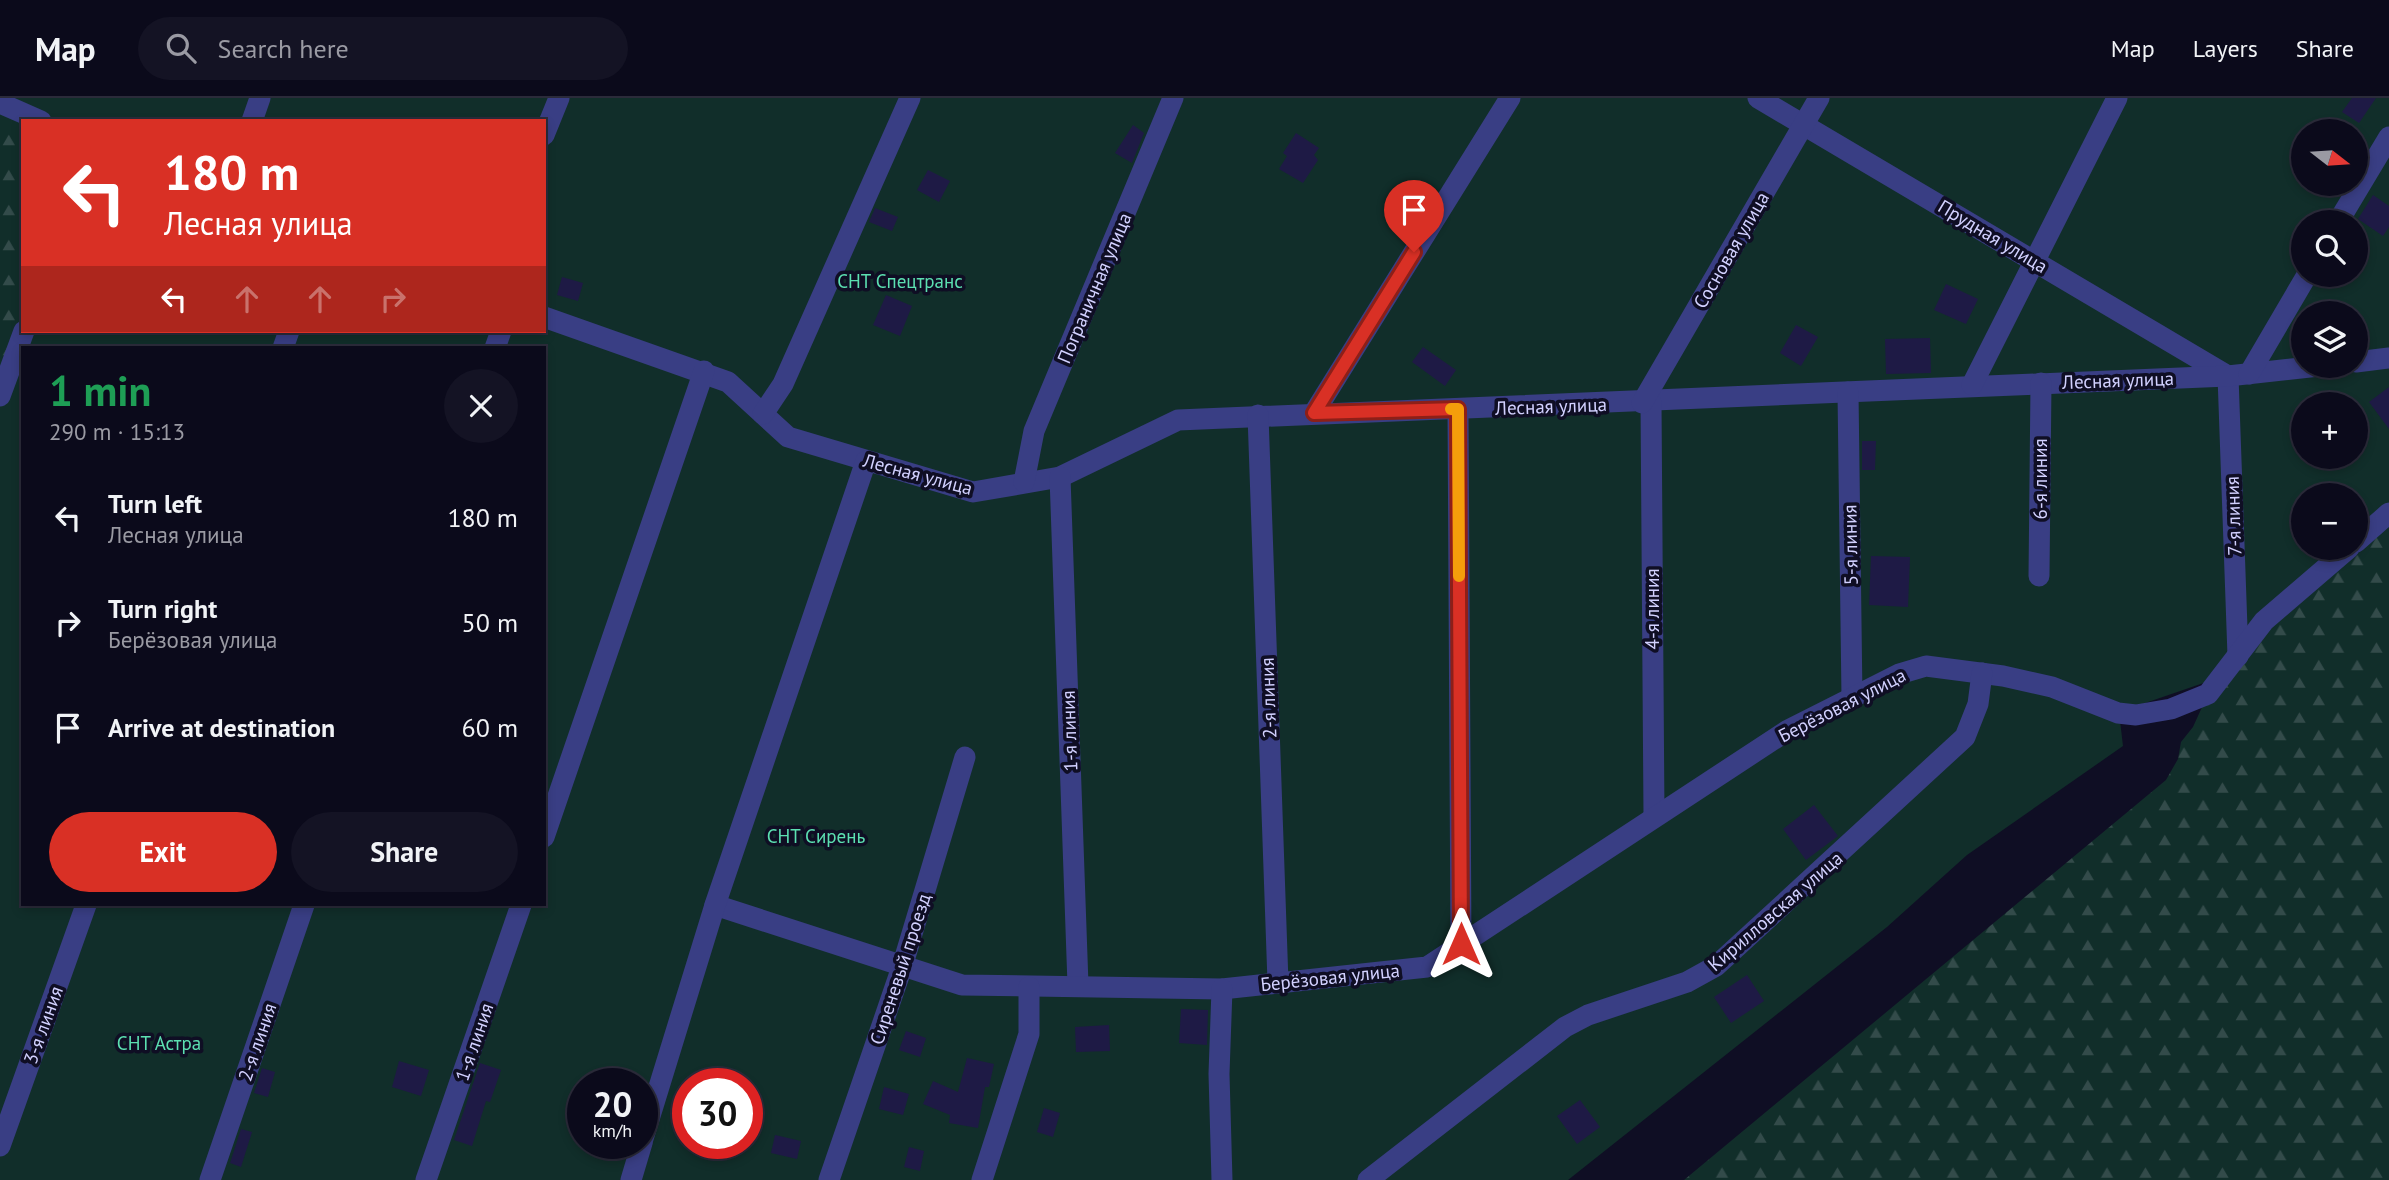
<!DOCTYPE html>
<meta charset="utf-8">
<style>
:root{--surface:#0b0a1b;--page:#141324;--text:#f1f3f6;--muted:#9a9aa3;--line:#2b2b3a;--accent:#d93025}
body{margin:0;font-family:"PT Sans",sans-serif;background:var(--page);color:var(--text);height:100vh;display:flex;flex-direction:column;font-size:26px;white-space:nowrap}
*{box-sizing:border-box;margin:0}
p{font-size:23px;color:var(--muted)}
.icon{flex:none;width:38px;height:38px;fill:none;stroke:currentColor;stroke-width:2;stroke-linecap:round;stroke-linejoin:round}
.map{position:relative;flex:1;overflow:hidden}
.sheet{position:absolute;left:21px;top:248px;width:525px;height:560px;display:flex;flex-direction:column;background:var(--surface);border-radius:0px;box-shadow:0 4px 10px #0003,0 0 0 2px var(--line)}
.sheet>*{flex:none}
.hud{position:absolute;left:21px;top:21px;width:525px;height:214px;border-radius:0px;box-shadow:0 4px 10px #0003,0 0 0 2px var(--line);background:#d93025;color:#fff;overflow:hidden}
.needle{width:46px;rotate:107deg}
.controls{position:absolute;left:2291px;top:21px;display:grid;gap:14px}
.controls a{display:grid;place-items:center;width:77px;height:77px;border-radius:50%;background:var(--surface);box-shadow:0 4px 10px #0003,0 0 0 2px var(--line);font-size:35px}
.speed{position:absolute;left:567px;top:970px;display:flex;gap:14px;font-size:35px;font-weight:700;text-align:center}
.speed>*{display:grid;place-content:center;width:91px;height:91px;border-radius:50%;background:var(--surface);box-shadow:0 4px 10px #0003,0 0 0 2px var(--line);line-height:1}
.speed small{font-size:18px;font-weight:400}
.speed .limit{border:10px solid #d22;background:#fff;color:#111}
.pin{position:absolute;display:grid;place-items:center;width:60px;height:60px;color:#fff;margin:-72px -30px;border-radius:50% 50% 50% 0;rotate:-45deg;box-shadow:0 0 7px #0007}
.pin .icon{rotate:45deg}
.me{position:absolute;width:77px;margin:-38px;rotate:0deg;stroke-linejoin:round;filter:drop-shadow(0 0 5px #0008)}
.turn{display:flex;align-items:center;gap:24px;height:147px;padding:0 28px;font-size:32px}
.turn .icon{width:91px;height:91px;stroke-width:2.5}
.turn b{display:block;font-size:49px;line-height:60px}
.lanes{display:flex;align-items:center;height:66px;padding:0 28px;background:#0003;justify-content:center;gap:35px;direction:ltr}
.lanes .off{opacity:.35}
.round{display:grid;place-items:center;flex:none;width:74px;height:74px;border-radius:37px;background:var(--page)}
.summary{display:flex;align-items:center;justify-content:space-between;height:119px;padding:0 28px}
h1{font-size:42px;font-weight:600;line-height:52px;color:#1e9e55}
.cta{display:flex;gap:14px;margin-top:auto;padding:14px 28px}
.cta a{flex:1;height:80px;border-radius:42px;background:var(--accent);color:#fff;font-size:28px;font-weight:600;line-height:80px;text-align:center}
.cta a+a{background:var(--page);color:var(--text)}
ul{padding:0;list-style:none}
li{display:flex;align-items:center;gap:21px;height:105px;padding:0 28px}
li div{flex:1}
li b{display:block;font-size:26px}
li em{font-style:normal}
header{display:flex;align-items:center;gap:42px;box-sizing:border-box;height:98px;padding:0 35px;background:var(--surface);border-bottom:2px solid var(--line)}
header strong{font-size:33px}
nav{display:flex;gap:38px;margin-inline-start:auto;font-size:24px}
.search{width:490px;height:63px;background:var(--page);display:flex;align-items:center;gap:18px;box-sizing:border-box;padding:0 24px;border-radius:38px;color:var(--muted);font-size:26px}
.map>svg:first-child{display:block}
.forest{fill:url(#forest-firs)}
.garden{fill:#112e2a;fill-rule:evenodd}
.building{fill:#1e1a45}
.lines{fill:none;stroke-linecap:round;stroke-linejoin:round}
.street{stroke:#393e84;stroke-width:21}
.route-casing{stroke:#8d1f18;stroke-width:18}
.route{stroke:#d93025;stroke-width:12}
.slow{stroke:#f59e0b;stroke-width:12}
.labels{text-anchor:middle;stroke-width:7;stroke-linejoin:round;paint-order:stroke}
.street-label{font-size:19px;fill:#d2d1ff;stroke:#0f0e24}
.park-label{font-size:19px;fill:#5ce0b1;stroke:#0f0e24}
</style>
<header>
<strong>Map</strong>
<div class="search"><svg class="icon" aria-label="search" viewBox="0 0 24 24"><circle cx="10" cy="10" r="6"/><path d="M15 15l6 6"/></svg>Search here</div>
<nav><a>Map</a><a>Layers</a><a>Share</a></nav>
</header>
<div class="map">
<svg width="2389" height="1082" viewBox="0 0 2389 1082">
<defs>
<pattern id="forest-firs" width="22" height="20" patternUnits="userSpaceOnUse" patternTransform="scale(1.75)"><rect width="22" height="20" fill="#112e2a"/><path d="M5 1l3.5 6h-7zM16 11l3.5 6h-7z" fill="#334b4a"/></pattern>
</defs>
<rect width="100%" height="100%" fill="#0f0e24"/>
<g class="forest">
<polygon points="0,5 23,23 23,233 0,297"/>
<polygon points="2389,415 2389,1082 1684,1082 2166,682 2178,661 2181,644 2193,629 2208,596 2248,544"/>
</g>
<path class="garden" d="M 0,0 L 2389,0 L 2389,415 L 2356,444 L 2356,397 L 2303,397 L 2303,450 L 2349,450 L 2221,579 L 2119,614 L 2123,648 L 1967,757 L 1887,829 L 1568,1082 L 0,1082 L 0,298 L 24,233 L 544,233 L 544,23 L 41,23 ZM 2303,33 L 2356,33 L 2356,86 L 2303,86 ZM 2303,124 L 2356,124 L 2356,177 L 2303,177 ZM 2303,215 L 2356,215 L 2356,268 L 2303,268 ZM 23,250 L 544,250 L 544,807 L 23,807 ZM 2303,306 L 2356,306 L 2356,359 L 2303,359 ZM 583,985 L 642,985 L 642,1045 L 583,1045 ZM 688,985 L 747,985 L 747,1045 L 688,1045 Z"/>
<g class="building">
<polygon points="2352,0 2376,0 2359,25 2342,14"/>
<polygon points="1133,27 1144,35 1132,65 1115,55"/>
<polygon points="1296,35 1319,50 1314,57 1318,62 1303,85 1279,71 1287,58 1283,55"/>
<polygon points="928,72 950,83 939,104 917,92"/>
<polygon points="2373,97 2389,108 2389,129 2383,138 2358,121"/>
<polygon points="875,110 898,119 892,133 869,124"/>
<polygon points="562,179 583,185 578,203 557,197"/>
<polygon points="1946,186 1978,201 1966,226 1934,212"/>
<polygon points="886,197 912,208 900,238 873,227"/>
<polygon points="1796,227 1818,239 1801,268 1780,255"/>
<polygon points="1930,240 1931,275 1886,276 1885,241"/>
<polygon points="1423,249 1456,272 1445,288 1412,264"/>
<polygon points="2389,289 2389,331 2369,304"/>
<polygon points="1862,343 1876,343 1875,372 1862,372"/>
<polygon points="1871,458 1910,459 1908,509 1869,507"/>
<polygon points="1814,707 1838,738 1806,762 1783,731"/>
<polygon points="1747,877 1764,903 1731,925 1714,899"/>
<polygon points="1181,911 1208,912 1207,947 1179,945"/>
<polygon points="1109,927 1110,953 1076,954 1075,929"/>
<polygon points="906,933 926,940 920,959 899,952"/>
<polygon points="967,960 994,966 989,989 985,989 978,1030 949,1025 950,1017 923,1006 933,983 958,994"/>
<polygon points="399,963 429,972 421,998 392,989"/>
<polygon points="480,965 501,972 490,1004 486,1003 472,1048 454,1042"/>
<polygon points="262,970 275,974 268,999 254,995"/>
<polygon points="884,989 909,996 903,1017 879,1011"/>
<polygon points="1580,1002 1600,1029 1577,1046 1557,1018"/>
<polygon points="1044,1010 1060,1015 1053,1039 1037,1034"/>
<polygon points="241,1031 252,1034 241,1069 230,1065"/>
<polygon points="775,1037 801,1043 797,1061 771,1055"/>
<polygon points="909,1049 924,1053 920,1073 904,1069"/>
</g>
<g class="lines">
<g class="street">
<polyline points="1758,0 2228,278 2238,558"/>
<polyline points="0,5 41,23"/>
<polyline points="252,23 260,0"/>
<polyline points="544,37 559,0"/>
<polyline points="2338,124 2389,39"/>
<polyline points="544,219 728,284 788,339 973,394 1060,379 1178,322 2228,278 2319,268"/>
<polyline points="283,250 289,233"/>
<polyline points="495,250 501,233"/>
<polyline points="2356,264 2389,260"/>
<polyline points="2249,276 2307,177"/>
<polyline points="1972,287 2117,0"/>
<polyline points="1848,294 1852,600"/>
<polyline points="0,298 24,233"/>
<polyline points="1651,304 1654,718"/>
<polyline points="1642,305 1819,0"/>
<polyline points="1458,311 1461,846"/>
<polyline points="1314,315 1510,0"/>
<polyline points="763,316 783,286 910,0"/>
<polyline points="1258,317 1278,884"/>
<polyline points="1060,379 1078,887"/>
<polyline points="1024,384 1034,333 1173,0"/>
<polyline points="2356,444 2389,415"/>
<polyline points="2039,478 2041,285"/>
<polyline points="544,739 704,273"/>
<polyline points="715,807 962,887 1222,891 1427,869 1788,632 1899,576 1926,568 2003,578 2052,589 2118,615 2136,617 2171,611 2208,596 2264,523 2349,450"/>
<polyline points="642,1044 715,807 866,363"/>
<polyline points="0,1048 86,807"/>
<polyline points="210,1082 304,807"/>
<polyline points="426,1082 521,807"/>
<polyline points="631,1082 642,1045"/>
<polyline points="829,1082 902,869 965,659"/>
<polyline points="982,1082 1029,936 1029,889"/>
<polyline points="1222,1082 1219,976 1222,891"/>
<polyline points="1368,1082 1565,929 1588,917 1687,884 1716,868 1965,639 1978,606 1982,575"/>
</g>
</g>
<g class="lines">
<defs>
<polyline id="route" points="1414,154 1314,315 1458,311 1461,846"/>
</defs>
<use href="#route" class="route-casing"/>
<use href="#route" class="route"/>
<polyline class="slow" points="1451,311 1458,311 1459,478"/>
</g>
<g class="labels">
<g class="street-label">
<text transform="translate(1993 138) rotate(31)" y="7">Прудная улица</text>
<text transform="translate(1731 152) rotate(-60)" y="7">Сосновая улица</text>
<text transform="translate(1094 190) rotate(-67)" y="7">Пограничная улица</text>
<text transform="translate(2118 282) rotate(-2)" y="7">Лесная улица</text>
<text transform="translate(1551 308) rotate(-2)" y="7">Лесная улица</text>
<text transform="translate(918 376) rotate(15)" y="7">Лесная улица</text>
<text transform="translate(2040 381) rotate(-90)" y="7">6-я линия</text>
<text transform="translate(2233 418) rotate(-92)" y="7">7-я линия</text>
<text transform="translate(1850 447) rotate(-91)" y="7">5-я линия</text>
<text transform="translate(1652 511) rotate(-90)" y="7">4-я линия</text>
<text transform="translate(1268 600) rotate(-92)" y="7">2-я линия</text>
<text transform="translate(1842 607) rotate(-27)" y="7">Берёзовая улица</text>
<text transform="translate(1069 633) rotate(-92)" y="7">1-я линия</text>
<text transform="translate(1775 813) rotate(-41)" y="7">Кирилловская улица</text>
<text transform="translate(900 871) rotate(-72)" y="7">Сиреневый проезд</text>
<text transform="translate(1330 879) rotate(-6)" y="7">Берёзовая улица</text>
<text transform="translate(43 927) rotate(-70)" y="7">3-я линия</text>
<text transform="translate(257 944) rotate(-71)" y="7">2-я линия</text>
<text transform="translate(474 944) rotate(-71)" y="7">1-я линия</text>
</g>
<g class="park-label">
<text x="900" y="190">СНТ Спецтранс</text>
<text x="816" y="745">СНТ Сирень</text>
<text x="159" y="952">СНТ Астра</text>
</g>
</g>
</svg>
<div class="controls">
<a><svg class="needle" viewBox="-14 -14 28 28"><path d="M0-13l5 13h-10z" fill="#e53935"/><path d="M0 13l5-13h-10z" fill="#9a9aa3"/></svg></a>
<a><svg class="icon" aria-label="search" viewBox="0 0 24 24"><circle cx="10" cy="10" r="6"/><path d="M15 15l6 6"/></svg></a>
<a><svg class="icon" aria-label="layers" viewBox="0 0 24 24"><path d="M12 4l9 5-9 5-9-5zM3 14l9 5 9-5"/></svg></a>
<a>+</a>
<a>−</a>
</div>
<div class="speed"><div>20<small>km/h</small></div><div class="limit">30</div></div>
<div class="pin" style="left:1414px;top:154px;background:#d93025"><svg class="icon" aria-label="arrive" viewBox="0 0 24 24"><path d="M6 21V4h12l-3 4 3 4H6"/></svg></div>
<svg class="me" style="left:1461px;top:846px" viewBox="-20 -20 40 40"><path d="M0-17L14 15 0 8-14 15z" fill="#d93025" stroke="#fff" stroke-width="4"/></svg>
<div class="hud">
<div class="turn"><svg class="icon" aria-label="left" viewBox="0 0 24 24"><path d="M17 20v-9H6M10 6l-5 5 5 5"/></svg><div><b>180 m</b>Лесная улица</div></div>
<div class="lanes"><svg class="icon" aria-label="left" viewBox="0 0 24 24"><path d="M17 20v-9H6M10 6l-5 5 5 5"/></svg><svg class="icon off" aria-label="ahead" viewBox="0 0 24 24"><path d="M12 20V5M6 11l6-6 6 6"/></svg><svg class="icon off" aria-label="ahead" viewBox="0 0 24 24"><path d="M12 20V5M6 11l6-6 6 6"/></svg><svg class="icon off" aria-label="right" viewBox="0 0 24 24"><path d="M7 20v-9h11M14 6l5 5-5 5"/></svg></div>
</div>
<section class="sheet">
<div class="summary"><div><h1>1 min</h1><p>290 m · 15:13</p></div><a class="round"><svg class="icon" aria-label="close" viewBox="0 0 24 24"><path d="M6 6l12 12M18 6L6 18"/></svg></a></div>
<ul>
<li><svg class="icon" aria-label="left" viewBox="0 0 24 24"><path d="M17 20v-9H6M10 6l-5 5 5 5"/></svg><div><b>Turn left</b><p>Лесная улица</p></div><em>180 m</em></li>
<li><svg class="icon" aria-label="right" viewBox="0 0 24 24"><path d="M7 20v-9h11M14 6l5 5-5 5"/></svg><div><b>Turn right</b><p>Берёзовая улица</p></div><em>50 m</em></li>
<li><svg class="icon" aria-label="arrive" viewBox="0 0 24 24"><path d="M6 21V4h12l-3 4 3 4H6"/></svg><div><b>Arrive at destination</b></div><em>60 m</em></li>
</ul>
<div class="cta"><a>Exit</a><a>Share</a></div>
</section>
</div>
